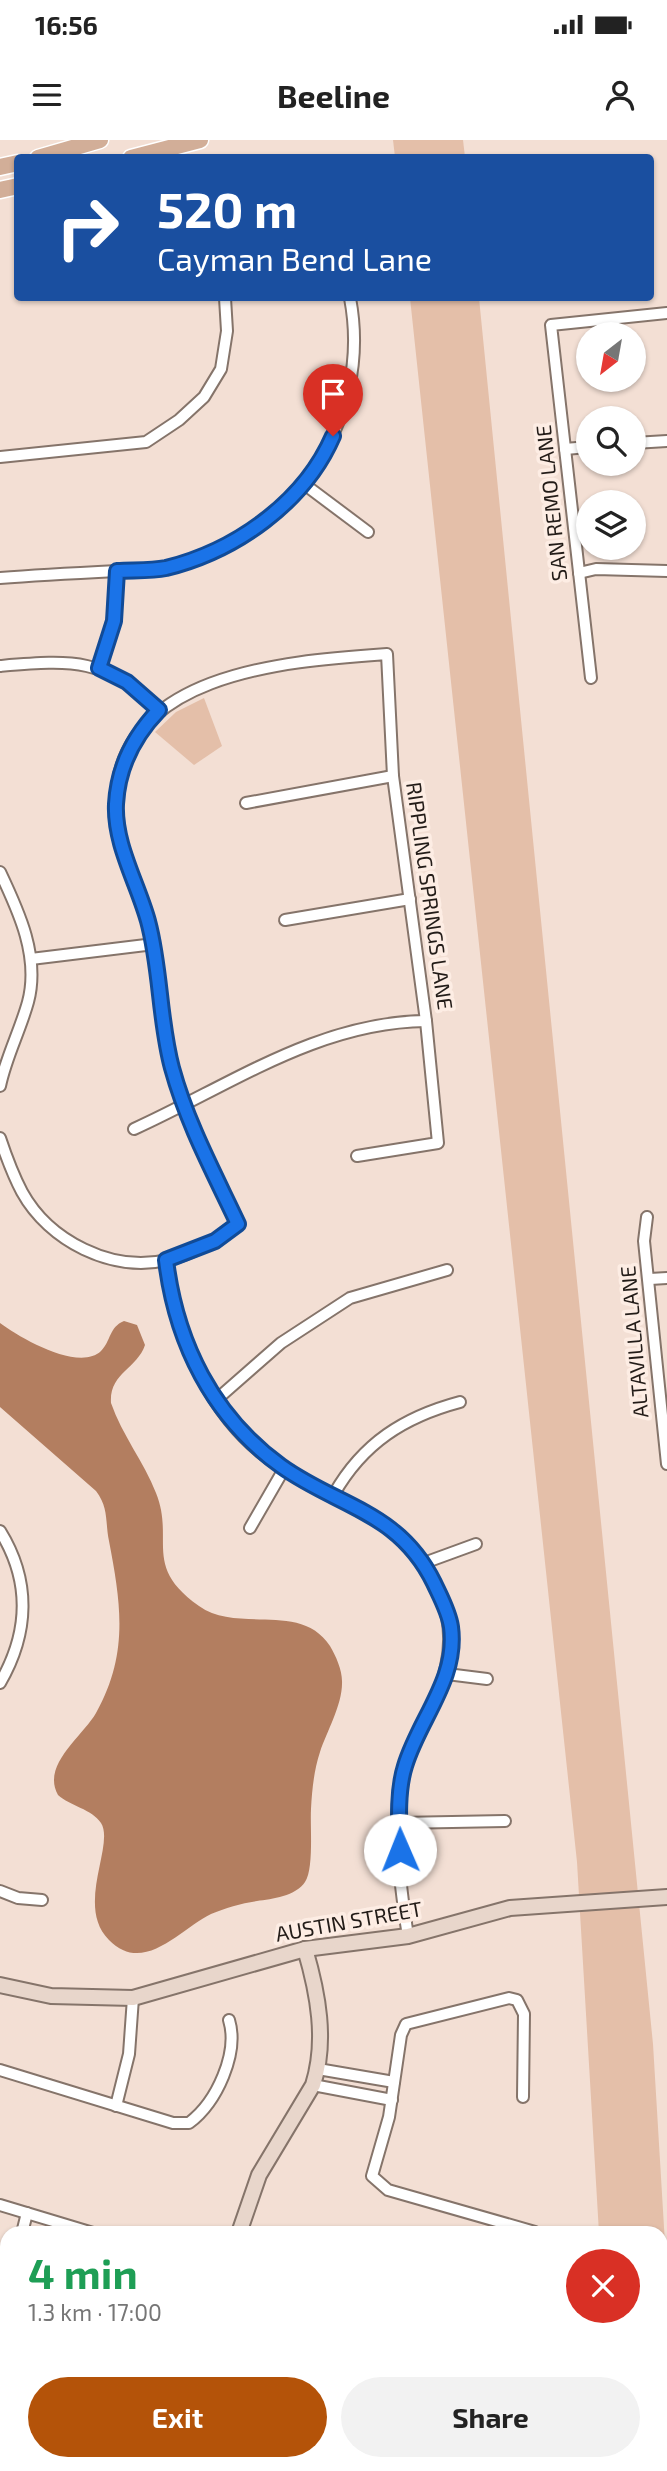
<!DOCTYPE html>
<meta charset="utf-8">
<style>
:root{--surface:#fff;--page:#f2f2f2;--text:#222;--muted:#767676;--accent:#b45309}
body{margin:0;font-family:"Exo 2",sans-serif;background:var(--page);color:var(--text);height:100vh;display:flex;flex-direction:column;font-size:26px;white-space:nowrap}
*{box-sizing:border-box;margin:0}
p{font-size:23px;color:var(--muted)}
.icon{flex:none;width:38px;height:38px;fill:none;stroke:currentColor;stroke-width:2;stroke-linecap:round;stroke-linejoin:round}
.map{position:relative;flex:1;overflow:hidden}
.panel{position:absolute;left:0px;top:2086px;width:668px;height:245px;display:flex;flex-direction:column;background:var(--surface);border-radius:21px 21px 0 0;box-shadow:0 2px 5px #0004}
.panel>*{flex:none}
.top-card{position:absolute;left:14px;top:14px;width:640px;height:147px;border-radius:7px;box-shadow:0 2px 5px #0004;background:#1a4fa0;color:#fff;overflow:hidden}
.needle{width:46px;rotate:211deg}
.controls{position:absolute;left:576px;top:182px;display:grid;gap:14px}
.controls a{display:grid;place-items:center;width:70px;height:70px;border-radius:50%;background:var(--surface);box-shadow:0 2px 5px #0004;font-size:35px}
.pin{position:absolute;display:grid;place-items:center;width:60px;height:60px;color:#fff;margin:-72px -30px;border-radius:50% 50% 50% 0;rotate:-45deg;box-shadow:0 0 7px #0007}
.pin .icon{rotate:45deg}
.me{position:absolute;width:77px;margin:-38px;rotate:359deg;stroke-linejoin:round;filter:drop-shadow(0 0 5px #0008)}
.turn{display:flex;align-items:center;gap:24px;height:147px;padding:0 28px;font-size:32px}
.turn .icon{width:91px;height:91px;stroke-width:2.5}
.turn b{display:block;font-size:49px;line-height:60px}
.round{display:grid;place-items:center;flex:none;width:74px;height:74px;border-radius:37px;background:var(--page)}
.head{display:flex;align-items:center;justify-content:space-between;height:119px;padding:0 28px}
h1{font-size:42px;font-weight:700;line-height:52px;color:#1e9e55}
.button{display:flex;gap:14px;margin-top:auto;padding:14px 28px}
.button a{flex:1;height:80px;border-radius:42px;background:var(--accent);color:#fff;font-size:28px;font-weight:700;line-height:80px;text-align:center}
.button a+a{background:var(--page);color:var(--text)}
.status{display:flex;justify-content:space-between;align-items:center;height:49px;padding:0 35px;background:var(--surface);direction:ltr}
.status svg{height:19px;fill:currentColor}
header{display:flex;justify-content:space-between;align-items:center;height:91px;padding:0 28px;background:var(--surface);font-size:32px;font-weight:700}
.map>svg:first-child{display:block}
.green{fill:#e4bfa9}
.water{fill:#b37e60}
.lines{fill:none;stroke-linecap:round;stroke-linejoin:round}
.street-casing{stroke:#85746a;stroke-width:14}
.secondary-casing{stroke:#85746a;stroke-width:18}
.primary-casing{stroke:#fff;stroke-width:19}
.street{stroke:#fff;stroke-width:10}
.secondary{stroke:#e8d6cb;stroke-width:14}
.primary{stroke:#d2ae98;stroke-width:16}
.route-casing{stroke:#114b97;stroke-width:18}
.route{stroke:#1a73e8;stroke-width:12}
.labels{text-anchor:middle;stroke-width:7;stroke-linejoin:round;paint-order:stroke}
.street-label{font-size:21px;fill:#231c18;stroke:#fdede4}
</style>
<div class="status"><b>16:56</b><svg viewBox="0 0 49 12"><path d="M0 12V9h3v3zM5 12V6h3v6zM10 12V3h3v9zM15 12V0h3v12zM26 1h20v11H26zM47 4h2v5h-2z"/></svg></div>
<header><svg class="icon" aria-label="menu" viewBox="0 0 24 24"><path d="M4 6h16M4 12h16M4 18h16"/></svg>Beeline<svg class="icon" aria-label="person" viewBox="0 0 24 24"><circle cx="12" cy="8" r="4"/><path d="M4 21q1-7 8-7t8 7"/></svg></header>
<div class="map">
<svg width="667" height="2331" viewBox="0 0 667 2331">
<rect width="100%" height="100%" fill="#f3dfd4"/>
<g class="green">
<polygon points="393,0 463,0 465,17 395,17"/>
<polygon points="410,158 479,158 653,1904 667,2137 667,2331 613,2331 613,2324 662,2324 662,2093 599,2093 577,1722"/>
<polygon points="204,558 222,606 194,625 155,592 176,572"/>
</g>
<path class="water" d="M 124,1181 L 137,1185 L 145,1205 C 137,1229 109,1233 111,1263 C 122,1295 144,1322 156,1353 C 175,1400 142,1426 199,1466 C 238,1494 301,1461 330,1506 C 336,1516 342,1530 342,1541 C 343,1564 327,1591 320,1612 C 314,1630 312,1650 311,1669 C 310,1687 314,1729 305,1742 C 296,1756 272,1759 257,1761 C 242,1763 225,1768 211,1774 C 181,1788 144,1836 109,1800 C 75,1766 115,1705 101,1683 C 92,1669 70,1666 58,1655 C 41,1625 83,1596 96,1573 C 129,1514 121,1464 109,1401 C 105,1382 109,1368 96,1351 L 0,1267 L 0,1183 C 20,1198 79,1232 101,1211 C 111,1201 109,1187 124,1181 Z"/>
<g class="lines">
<defs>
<g id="street">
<polyline points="634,303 667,301"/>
<polyline points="565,309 588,307"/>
<polyline points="0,317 146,302 179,280 204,257 221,229 227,191 225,158"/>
<polyline points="304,344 368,392"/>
<polyline points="579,433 596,429 667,431"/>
<path d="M 0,438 C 39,435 78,433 117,431 C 133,430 150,431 165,428 C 288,400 374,284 350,158"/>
<path d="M 0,526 C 73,520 104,517 159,570"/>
<path d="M 99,528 C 111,494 117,466 117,431"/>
<polyline points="591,538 551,185 667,173"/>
<polyline points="246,663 393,636"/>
<path d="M 0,732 C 19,772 40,817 28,862 C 20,891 6,917 0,946"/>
<polyline points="285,780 410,759"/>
<polyline points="31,819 154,804"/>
<path d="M 134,989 C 229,946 318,882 426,881"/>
<path d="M 0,998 C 6,1016 13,1035 22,1052 C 49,1101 112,1133 167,1120 C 194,1114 216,1100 238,1084 C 214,1033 187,983 172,928 C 161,887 162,844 153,802 C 143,759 117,715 116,670 C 111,532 288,521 387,514 L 393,636 L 426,881 L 438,1003 L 357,1016"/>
<polyline points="647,1077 644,1101 667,1324"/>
<path d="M 166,1120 C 176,1200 213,1288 286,1330 C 350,1367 410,1383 441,1458 C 461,1506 441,1549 420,1593 C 415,1604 407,1616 404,1627 C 391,1676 400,1746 408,1796"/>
<polyline points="650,1139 667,1138"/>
<polyline points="216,1260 281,1203 350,1158 447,1130"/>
<path d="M 334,1354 C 363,1303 404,1277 460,1262"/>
<polyline points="250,1388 284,1329"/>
<path d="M 0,1391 C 31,1441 29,1493 0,1543"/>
<polyline points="424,1423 476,1404"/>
<polyline points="447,1534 487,1539"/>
<polyline points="399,1683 505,1681"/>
<polyline points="0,1751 18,1758 42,1760"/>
<polyline points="318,1929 394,1942"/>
<path d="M 0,1930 L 173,1983 L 189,1983 C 217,1962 239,1913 229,1880"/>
<polyline points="313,1945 392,1960"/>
<polyline points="523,1957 524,1874 517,1860 509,1858 406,1884 401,1895 389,1977 372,2036 388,2050 535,2092"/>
<polyline points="116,1966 129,1914 133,1858"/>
<polyline points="0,2065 93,2093"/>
<polyline points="22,2093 27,2073"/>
<polyline points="0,2175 7,2148"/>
<polyline points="13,2324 40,2331"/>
<polyline points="424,2324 427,2331"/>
<polyline points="550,2324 550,2331"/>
<polyline points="81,2331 83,2324"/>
</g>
<g id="secondary">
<polyline points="0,1845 51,1856 133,1858 305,1809 408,1796 510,1768 667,1757"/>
<path d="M 239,2093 L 259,2035 L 313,1945 C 327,1901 318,1853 305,1809"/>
<polyline points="165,2331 167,2324"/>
</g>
<g id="primary">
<polyline points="38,18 100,0"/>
<polyline points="131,18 200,0"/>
<polyline points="0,27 18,23"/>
<polyline points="0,50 18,46"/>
</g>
</defs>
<use href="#street" class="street-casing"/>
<use href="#secondary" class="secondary-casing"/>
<use href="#primary" class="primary-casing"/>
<use href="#street" class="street"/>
<use href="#secondary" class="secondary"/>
<use href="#primary" class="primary"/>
</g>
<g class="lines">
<defs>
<path id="route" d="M 333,296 C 304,363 235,411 166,428 C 151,431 133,430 117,431 L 114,481 L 99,528 L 127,542 L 159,570 C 133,597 118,627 116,664 C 114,704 138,744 148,781 C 161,829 159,880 172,928 C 187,983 214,1033 238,1084 L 215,1101 L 166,1120 C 176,1203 213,1277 281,1326 C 338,1367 399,1371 434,1443 C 440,1456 449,1472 451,1487 C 458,1539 419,1579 405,1626 C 397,1651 399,1684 400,1710"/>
</defs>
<use href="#route" class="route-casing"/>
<use href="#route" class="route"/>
</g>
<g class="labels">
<g class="street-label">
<text transform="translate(552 363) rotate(-96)" y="7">SAN REMO LANE</text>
<text transform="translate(429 756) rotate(82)" y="7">RIPPLING SPRINGS LANE</text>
<text transform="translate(635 1202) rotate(-95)" y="7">ALTAVILLA LANE</text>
<text transform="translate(349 1782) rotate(-10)" y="7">AUSTIN STREET</text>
</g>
</g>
</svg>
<div class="controls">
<a><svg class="needle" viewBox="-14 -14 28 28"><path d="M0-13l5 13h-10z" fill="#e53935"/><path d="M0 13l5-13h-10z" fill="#767676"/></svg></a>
<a><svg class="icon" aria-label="search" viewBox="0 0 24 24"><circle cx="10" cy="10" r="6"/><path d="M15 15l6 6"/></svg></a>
<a><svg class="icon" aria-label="layers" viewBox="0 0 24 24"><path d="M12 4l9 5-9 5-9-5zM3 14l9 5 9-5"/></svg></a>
</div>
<div class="pin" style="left:333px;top:296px;background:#d93025"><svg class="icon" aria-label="arrive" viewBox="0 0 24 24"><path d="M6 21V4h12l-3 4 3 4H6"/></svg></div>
<svg class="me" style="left:400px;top:1710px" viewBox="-20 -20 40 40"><circle r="19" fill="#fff"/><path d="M0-13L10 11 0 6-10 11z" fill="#1a73e8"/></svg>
<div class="top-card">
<div class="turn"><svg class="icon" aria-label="right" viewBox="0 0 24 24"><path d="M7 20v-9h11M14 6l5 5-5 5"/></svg><div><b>520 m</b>Cayman Bend Lane</div></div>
</div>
<section class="panel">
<div class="head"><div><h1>4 min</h1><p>1.3 km · 17:00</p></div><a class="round" style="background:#d93025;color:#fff"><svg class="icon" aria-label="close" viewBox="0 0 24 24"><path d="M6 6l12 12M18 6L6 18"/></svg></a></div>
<div class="button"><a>Exit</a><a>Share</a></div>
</section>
</div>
